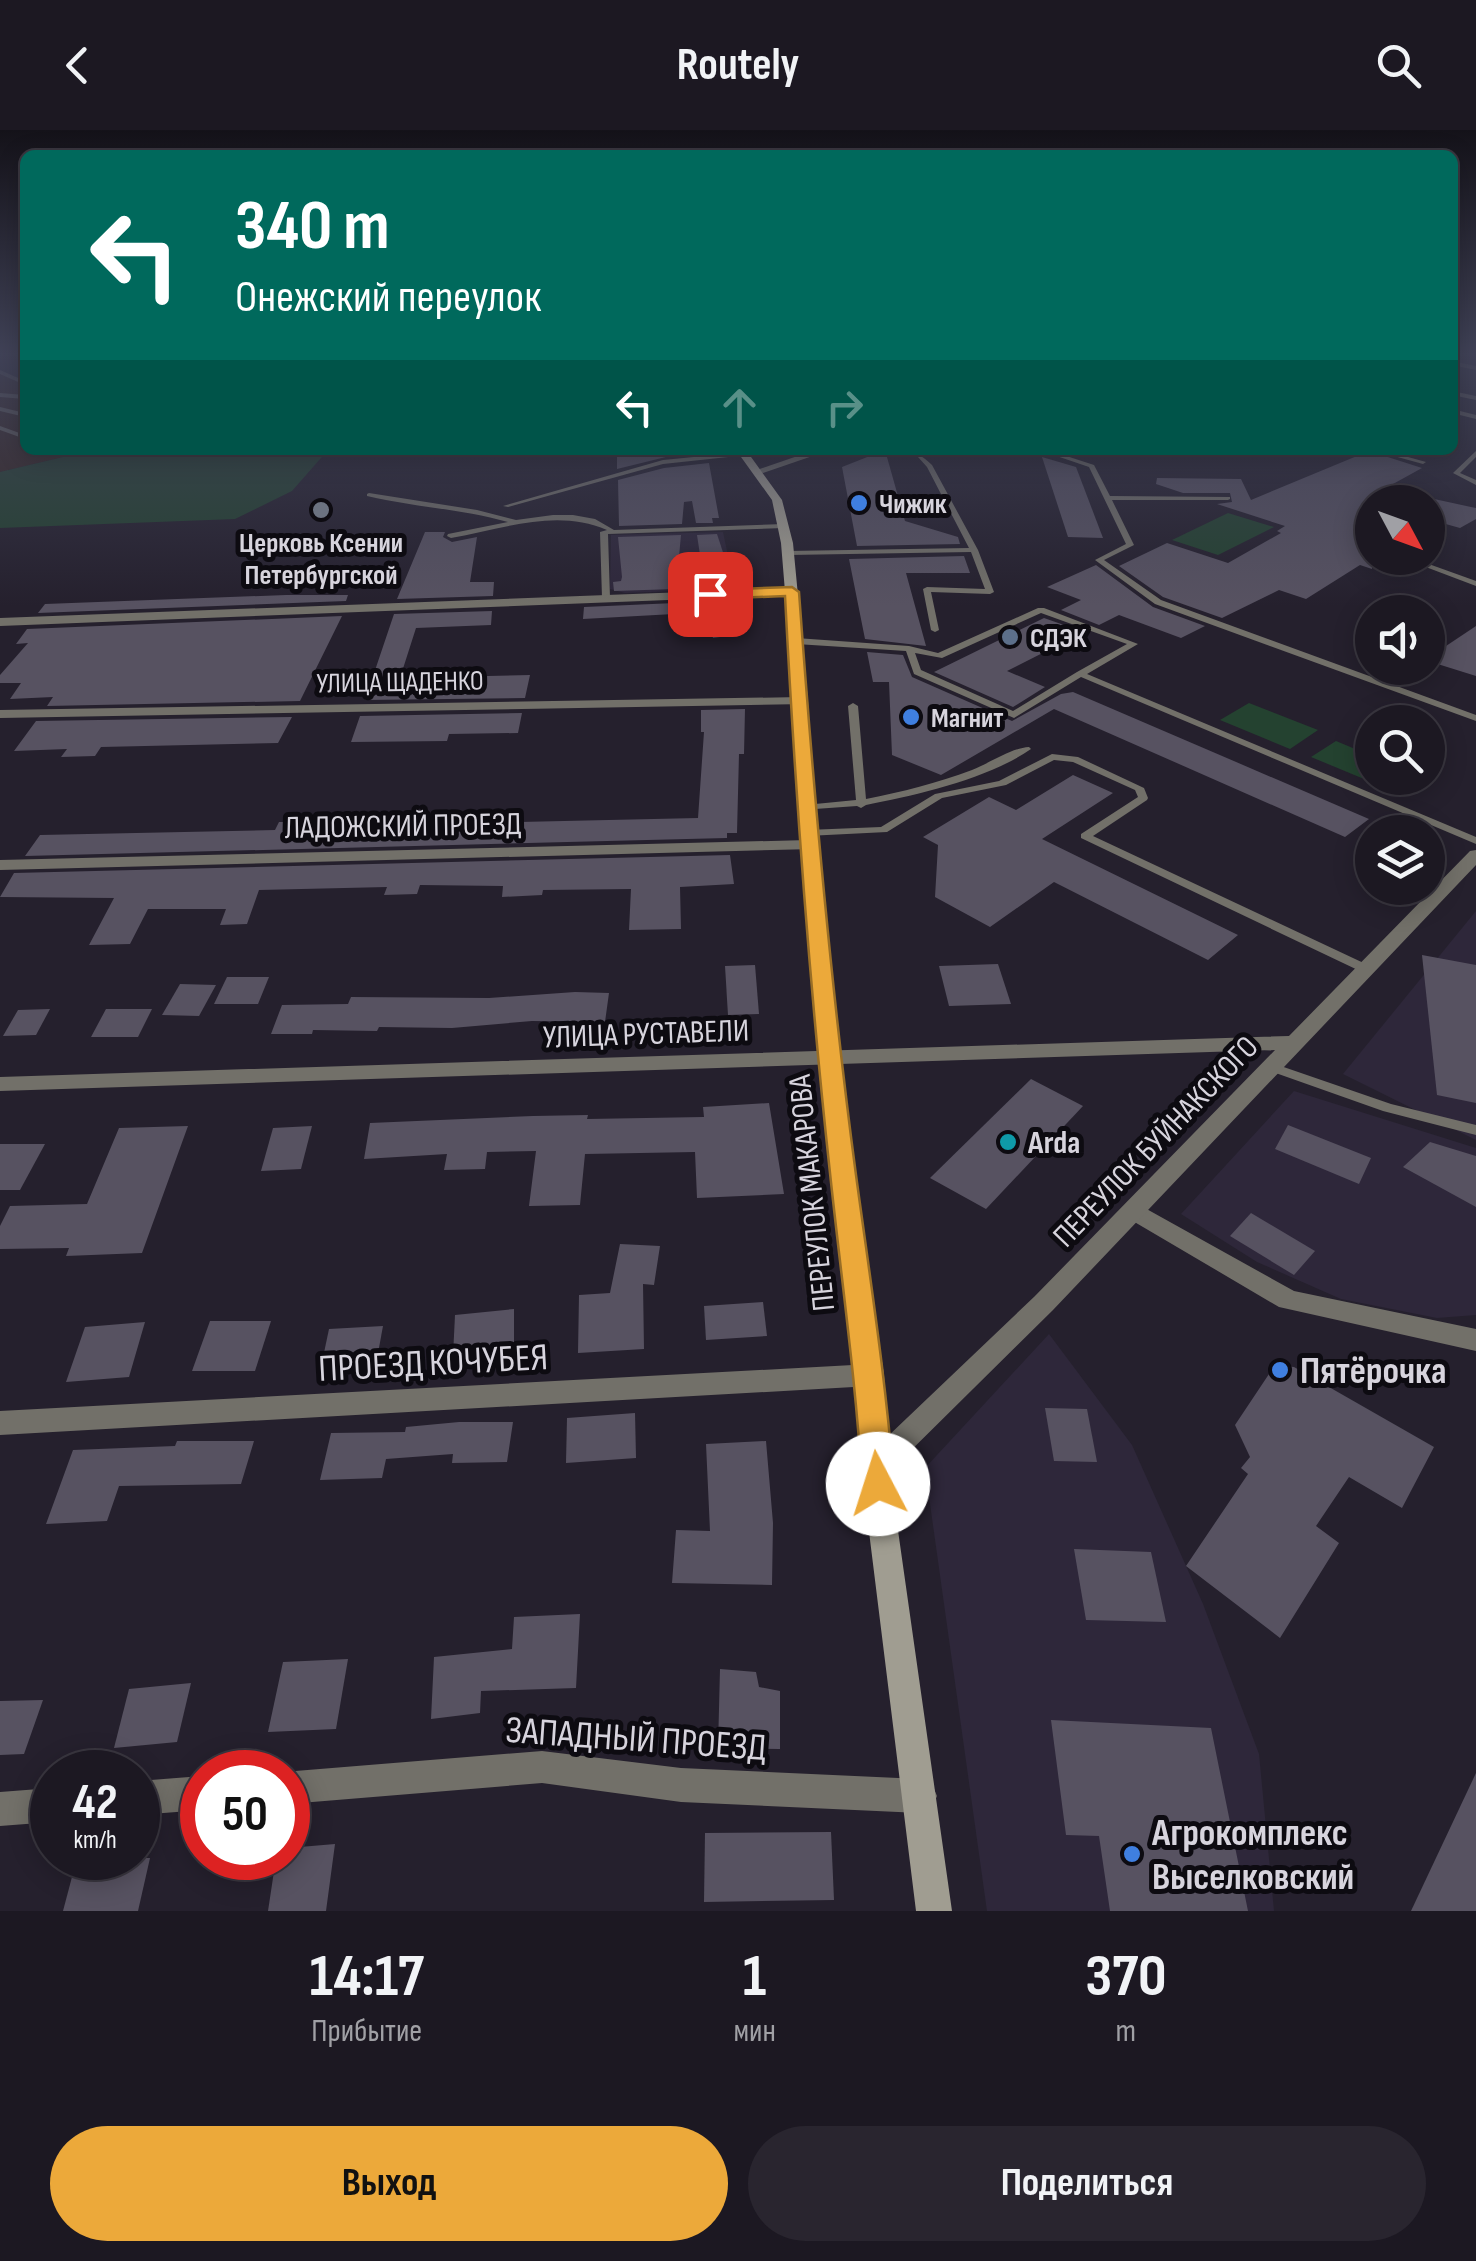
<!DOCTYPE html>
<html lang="ru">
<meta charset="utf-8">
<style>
:root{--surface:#1c1822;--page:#29252f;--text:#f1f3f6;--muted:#a0a0a5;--line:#3a3740;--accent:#eca93a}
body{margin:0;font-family:"Sofia Sans Condensed",sans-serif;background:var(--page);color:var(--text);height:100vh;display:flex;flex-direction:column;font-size:38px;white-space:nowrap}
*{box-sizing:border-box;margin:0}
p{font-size:32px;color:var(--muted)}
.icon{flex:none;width:55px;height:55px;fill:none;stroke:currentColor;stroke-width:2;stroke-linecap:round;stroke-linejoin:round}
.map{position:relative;height:1781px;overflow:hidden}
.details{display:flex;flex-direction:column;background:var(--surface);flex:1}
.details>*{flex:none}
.top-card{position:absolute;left:20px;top:20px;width:1438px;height:305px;border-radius:15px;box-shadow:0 5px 25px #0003,0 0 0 2px var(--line);background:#00695c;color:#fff;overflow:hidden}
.needle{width:65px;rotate:131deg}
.buttons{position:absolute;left:1355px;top:355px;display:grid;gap:20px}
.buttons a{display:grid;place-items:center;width:90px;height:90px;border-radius:50%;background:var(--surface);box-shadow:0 5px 25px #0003,0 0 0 2px var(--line);font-size:50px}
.speed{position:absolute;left:30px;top:1620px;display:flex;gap:20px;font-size:50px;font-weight:700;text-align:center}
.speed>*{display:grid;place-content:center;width:130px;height:130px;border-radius:50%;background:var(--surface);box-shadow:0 5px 25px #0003,0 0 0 2px var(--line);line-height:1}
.speed small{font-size:25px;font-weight:400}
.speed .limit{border:15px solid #d22;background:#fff;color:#111}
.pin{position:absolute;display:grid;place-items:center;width:85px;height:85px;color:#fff;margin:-42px;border-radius:20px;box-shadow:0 5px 15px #0006}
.me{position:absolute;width:110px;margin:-55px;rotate:355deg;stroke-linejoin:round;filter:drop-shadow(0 0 8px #0008)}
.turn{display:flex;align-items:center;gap:35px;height:210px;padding:0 50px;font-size:45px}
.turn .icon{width:130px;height:130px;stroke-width:2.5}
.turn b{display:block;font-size:70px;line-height:85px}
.lanes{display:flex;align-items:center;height:95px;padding:0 50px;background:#0003;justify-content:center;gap:50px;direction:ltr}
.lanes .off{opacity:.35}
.eta{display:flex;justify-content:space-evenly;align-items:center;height:170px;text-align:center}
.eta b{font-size:60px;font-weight:700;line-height:70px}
.cta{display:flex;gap:20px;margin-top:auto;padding:20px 50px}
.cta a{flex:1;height:115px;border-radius:60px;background:var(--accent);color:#111;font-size:40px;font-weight:700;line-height:115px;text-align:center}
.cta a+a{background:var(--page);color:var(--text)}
header{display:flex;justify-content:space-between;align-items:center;height:130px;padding:0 50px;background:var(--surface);font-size:45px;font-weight:700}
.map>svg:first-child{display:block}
.built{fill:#2e273a}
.industrial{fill:#372520}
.green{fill:#244230}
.building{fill:#575261}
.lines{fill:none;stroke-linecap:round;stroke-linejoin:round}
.service{fill:#727069;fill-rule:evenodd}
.minor{fill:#727069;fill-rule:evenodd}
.tertiary{fill:#727069;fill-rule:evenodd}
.secondary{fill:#a09d91;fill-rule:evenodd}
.route{fill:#eca93a;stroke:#996e26;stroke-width:2.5}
.shop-dot{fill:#3f7fe0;stroke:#0d0b11;stroke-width:4}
.worship-dot{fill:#6b7280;stroke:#0d0b11;stroke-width:4}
.service-dot{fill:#5c6f8a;stroke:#0d0b11;stroke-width:4}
.culture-dot{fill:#0f9aa8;stroke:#0d0b11;stroke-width:4}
.labels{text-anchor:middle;stroke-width:10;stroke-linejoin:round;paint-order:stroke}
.far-poi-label{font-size:28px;font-weight:bold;fill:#d7d4dd;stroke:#0d0b11;text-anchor:start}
.far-street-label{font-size:28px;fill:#d7d4dd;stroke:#0d0b11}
.street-label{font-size:32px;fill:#d7d4dd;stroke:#0d0b11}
.poi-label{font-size:32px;font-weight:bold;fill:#d7d4dd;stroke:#0d0b11;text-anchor:start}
.near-street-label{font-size:38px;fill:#d7d4dd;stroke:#0d0b11}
.near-poi-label{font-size:38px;font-weight:bold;fill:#d7d4dd;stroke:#0d0b11;text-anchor:start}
</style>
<header><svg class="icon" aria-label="back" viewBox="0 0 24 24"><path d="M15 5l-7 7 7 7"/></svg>Routely<svg class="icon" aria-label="search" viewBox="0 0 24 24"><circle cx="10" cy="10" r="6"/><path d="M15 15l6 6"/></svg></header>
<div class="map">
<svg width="1476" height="1781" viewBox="0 0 1476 1781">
<rect width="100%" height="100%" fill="#25202d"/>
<g class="built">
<polygon points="723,402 735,459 625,463 610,459 611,405"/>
<polygon points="1476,781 1476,1010 1343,944"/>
<polygon points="1294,961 1476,1018 1476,1185 1437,1188 1341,1169 1257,1132 1181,1084"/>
<polygon points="1049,1204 1132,1315 1203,1474 1259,1624 1274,1781 987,1781 925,1338"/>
</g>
<polygon class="industrial" points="0,240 25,253 25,320 120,320 84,322 0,342"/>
<g class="green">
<polygon points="120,320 328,320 292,361 235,389 0,398 0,342 84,322"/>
<polygon points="1228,383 1274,397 1218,425 1172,410"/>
<polygon points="1249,573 1318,600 1290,619 1220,590"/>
<polygon points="1336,611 1372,626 1372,648 1412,648 1393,661 1311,627"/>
</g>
<g class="building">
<polygon points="628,320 661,320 674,325 617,339 617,323"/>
<polygon points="885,320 905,391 958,407 960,414 857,416 842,337"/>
<polygon points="1369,321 1422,338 1393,354 1401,355 1372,372 1372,439 1360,435 1306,469 1279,460 1222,488 1163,467 1119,436 1167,413 1228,433 1281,403 1277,401 1285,396 1217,374 1232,372 1230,363 1183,363 1156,354 1157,348 1241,349 1251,370"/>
<polygon points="1042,327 1076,337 1103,408 1068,407"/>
<polygon points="709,333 719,388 712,388 713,393 696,393 692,371 684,372 682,394 619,396 618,350 664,338"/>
<polygon points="1402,362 1471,377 1476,378 1476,389 1460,398 1442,393 1428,402 1428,372 1399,372"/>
<polygon points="425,402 445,402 443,407 452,412 477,407 470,452 494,452 493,466 397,469"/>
<polygon points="717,404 734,456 705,458 697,405"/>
<polygon points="681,405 676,459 614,461 613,452 621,451 622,447 618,407"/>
<polygon points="964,426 970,443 906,443 926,516 865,509 849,429"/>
<polygon points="1096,435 1153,477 1205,496 1181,508 1119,485 1099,495 1061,480 1081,470 1047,457"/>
<polygon points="286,465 348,465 346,471 38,483 45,474"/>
<polygon points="730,471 734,505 713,508 707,472"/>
<polygon points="675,473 674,484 583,489 584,477"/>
<polygon points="492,481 491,495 416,498 400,548 530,545 525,568 365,570 394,484"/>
<polygon points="342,486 300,571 47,576 53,567 10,569 21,553 0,553 0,545 28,513 16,514 27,499"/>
<polygon points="1044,488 1084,502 1007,541 1045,557 1013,577 934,542"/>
<polygon points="1476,496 1476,546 1428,531 1428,528"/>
<polygon points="867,522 903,525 912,547 1012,591 1061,564 1073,562 1369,689 1345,707 1054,579 941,645 892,625 889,552 873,552"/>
<polygon points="745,579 744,624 739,624 737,703 727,703 727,708 25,726 40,705 275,700 279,692 433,691 433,694 698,688 704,602 701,602 701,580"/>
<polygon points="522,583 518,603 449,604 447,611 351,612 360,586"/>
<polygon points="292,587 278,613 101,617 95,626 61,627 67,619 14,621 36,591"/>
<polygon points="1073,645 1113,663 1042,709 1238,805 1208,830 1054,752 990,797 935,767 938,715 923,707 989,667 1016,680"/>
<polygon points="730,725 734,754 680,757 681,799 629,800 631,759 543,760 542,765 502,767 503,756 420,755 417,764 384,765 387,757 259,760 247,794 220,795 226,779 148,779 130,814 89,815 114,768 0,767 14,743"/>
<polygon points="1422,825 1476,835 1476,973 1437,965"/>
<polygon points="998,834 1011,874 949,876 939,836"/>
<polygon points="755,835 759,884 728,885 725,836"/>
<polygon points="227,847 269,847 258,874 214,874"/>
<polygon points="180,854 216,855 199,886 162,885"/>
<polygon points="575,862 609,863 605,892 532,891 452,898 379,897 377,901 313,900 312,904 271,904 282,875 348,874 351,867 489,868"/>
<polygon points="50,879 36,905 3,906 18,880"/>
<polygon points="106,879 152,879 138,907 91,907"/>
<polygon points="1031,949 1083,976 986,1079 930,1048"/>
<polygon points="769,973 784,1064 697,1068 695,1022 585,1024 580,1075 529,1076 536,1021 487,1022 485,1039 444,1040 447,1024 364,1029 370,993 533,986 588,985 587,989 704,987 703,977"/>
<polygon points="1288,995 1371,1028 1359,1054 1275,1019"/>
<polygon points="188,996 142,1123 66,1126 69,1118 0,1119 0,1096 10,1076 87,1074 119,998"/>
<polygon points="312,996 301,1039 261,1041 273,998"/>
<polygon points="1430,1012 1476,1026 1476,1077 1403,1037"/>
<polygon points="0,1014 45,1014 20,1060 0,1060"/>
<polygon points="1251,1083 1315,1121 1294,1145 1230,1106"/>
<polygon points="620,1114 660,1116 654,1155 643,1154 644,1219 578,1223 579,1165 610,1163"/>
<polygon points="763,1172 767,1206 706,1210 704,1176"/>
<polygon points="514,1179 514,1219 453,1226 455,1185"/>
<polygon points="210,1191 271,1191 255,1241 192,1241"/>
<polygon points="145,1192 129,1247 66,1252 85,1197"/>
<polygon points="383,1196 376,1234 321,1237 329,1199"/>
<polygon points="1275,1235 1294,1237 1434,1317 1402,1378 1349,1347 1316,1396 1339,1413 1280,1508 1186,1436 1248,1344 1241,1338 1250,1327 1235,1295"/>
<polygon points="1045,1278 1087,1279 1097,1332 1054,1331"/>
<polygon points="635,1283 636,1328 566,1333 567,1288"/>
<polygon points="513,1292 507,1332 452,1333 453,1324 386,1329 382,1348 320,1350 331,1303 405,1302 406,1297 459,1292"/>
<polygon points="177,1311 254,1311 241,1354 119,1356 107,1391 46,1394 73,1320 175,1316"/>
<polygon points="766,1311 773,1393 772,1455 672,1453 676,1400 710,1401 706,1314"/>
<polygon points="1074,1419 1151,1422 1166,1492 1086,1490"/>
<polygon points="580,1484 576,1558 481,1561 480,1583 431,1589 434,1527 512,1519 514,1487"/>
<polygon points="348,1529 336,1599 268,1602 283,1532"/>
<polygon points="720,1539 756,1542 759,1557 780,1561 780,1619 718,1618"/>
<polygon points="191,1553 177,1612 114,1618 129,1559"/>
<polygon points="43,1570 24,1624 0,1625 0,1571"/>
<polygon points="1051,1590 1211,1598 1248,1781 1110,1781 1099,1706 1066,1705"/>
<polygon points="1476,1643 1476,1781 1411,1781"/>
<polygon points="831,1702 834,1770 704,1772 705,1703"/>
<polygon points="335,1714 326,1781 268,1781 276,1728 288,1728 288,1718"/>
<polygon points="77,1728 150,1728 138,1781 63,1781"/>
</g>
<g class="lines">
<g class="service">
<polygon points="1452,231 1476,236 1476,240 1452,235"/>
<polygon points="0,240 25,251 25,255 0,244"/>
<polygon points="1452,261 1476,266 1476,270 1452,265"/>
<polygon points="0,263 25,265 25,269 0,267"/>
<polygon points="0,277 25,283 25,287 0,281"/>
<polygon points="1452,279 1476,285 1476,289 1452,283"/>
<polygon points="0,296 25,305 25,309 0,300"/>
<polygon points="57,320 66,320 75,324 72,326"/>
<path d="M 896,320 C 911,320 921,324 932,335 L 978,420 L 994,462 L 990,464 L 931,462 L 939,500 L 935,502 L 931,500 L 923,459 L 927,457 L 985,459 L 971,422 L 788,425 L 784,423 L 788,421 L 969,418 L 927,337 L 918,327 Z"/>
<polygon points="1039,320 1048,320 1094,335 1110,366 1230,367 1230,369 1228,370 1112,370 1134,415 1104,430 1161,470 1476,585 1476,591 1155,474 1095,430 1126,414 1089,337"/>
<polygon points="1372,320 1383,320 1426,332 1423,334"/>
<polygon points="1476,321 1476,327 1460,343 1476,350 1476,355 1453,343"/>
<polygon points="745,322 747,325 663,334 508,377 503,376 663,330"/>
<path d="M 369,363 L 477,380 L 516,390 L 553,385 L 573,385 L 595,389 L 614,400 L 784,394 L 788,396 L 784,398 L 608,404 L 610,468 L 606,470 L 602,468 L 600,402 L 607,400 C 556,378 503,399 451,408 L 447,406 L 448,404 L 508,392 C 462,379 413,377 367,366 L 367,364 Z"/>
<polygon points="1402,428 1412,428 1476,451 1476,456"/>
<path d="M 1038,478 L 1044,478 L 1138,514 L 1087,544 L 1476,707 L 1476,714 L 1081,547 L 1014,588 L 914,544 L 906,521 L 796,514 L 792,511 L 796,508 L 909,516 L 938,523 ZM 1041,483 L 1127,514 L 1077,542 L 1013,581 L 921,540 L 915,523 L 942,528 Z"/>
<path d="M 853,573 L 858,576 L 866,669 C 902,662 937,653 972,640 C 990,633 1011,618 1029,617 L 1031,619 C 988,649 917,665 866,675 L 861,678 L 857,676 L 801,680 L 801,676 L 805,675 L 856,670 L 848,576 Z"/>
<polygon points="1052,624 1078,627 1144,658 1148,668 1147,670 1093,706 1370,836 1372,839 1370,842 1362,842 1081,708 1081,704 1138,667 1135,660 1073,632 1054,630 1006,655 942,668 887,702 807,706 802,703 807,700 881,697 935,664 999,651"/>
<polygon points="1272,933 1391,974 1476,995 1476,1005 1383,981 1267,940 1265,937 1267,934"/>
</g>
<g class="minor">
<polygon points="792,458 798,462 796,465 0,496 0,488"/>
<polygon points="801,567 806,568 806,574 0,588 0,580"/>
<polygon points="808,710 816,715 814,719 0,740 0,730"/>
<polygon points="1134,1072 1294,1161 1476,1199 1476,1221 1279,1177 1126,1087 1122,1081 1126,1075"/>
<polygon points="871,1234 880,1237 884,1245 880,1253 871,1256 0,1305 0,1281"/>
<polygon points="542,1621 681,1638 920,1649 932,1654 937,1666 932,1678 920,1683 681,1672 542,1653 288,1674 288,1642 283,1642"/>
<polygon points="202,1646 202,1680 138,1685 138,1651"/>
<polygon points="52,1658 52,1692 0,1696 0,1662"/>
</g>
<g class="tertiary">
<polygon points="815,320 830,320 763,343 754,341"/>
<polygon points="1476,720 1476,735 1053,1180 885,1346 875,1350 865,1346 861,1337 865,1328 1035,1166 1275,920 0,961 0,947 1289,906 1470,721"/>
</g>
<polygon class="secondary" points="736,320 746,320 782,370 793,413 808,571 816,715 854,1044 884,1245 889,1337 952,1781 916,1781 861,1337 858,1245 832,1044 800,715 794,571 781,413 772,370"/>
</g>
<linearGradient id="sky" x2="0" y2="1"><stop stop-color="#141219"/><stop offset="0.47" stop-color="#404257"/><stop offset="1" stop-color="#404257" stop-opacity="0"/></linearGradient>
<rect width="1476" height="476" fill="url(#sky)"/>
<path class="route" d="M 792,457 L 799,462 C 813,656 830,851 856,1045 C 870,1148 886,1250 894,1354 L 889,1364 L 878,1369 L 866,1364 L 862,1354 C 856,1250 841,1147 830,1043 C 809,851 795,659 785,466 L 710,469 L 703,464 L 710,460 Z"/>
<g class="shop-dot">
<circle cx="859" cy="373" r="10"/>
<circle cx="911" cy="587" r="10"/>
<circle cx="1280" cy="1240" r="10"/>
<circle cx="1132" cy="1724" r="10"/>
</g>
<circle class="worship-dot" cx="321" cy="380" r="10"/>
<circle class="service-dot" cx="1010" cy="507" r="10"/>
<circle class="culture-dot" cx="1008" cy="1012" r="10"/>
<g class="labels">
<g class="far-poi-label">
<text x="879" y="383">Чижик</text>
<text x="321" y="422" text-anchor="middle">Церковь Ксении<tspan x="321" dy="32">Петербургской</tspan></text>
<text x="1030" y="517">СДЭК</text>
<text x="931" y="597">Магнит</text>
</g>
<g class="far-street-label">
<text transform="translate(400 551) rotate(-1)" y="10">УЛИЦА ЩАДЕНКО</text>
</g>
<g class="street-label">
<text transform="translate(403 695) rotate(-1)" y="11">ЛАДОЖСКИЙ ПРОЕЗД</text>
<text transform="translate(646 903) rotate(-2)" y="11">УЛИЦА РУСТАВЕЛИ</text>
<text transform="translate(1155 1011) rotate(-46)" y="11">ПЕРЕУЛОК БУЙНАКСКОГО</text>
<text transform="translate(811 1063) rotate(-96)" y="11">ПЕРЕУЛОК МАКАРОВА</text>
</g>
<g class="poi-label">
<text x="1028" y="1023">Arda</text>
</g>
<g class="near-street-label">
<text transform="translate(433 1232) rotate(-3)" y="13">ПРОЕЗД КОЧУБЕЯ</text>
<text transform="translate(636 1608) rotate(4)" y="13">ЗАПАДНЫЙ ПРОЕЗД</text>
</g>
<g class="near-poi-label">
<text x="1300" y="1253">Пятёрочка</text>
<text x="1152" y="1715">Агрокомплекс<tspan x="1152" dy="44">Выселковский</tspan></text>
</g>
</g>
</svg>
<div class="buttons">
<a><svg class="needle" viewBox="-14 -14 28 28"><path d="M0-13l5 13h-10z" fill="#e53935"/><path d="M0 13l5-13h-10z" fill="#a0a0a5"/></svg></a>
<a><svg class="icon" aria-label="sound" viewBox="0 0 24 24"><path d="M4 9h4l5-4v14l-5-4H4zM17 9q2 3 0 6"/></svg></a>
<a><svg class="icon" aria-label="search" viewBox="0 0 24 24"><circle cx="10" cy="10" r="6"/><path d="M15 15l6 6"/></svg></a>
<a><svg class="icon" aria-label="layers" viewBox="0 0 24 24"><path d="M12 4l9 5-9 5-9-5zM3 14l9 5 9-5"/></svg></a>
</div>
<div class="speed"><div>42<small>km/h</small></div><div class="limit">50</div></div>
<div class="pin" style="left:710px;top:464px;background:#d93025"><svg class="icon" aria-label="arrive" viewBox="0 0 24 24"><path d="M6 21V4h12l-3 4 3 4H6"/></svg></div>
<svg class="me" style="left:878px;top:1354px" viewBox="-20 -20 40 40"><circle r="19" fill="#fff"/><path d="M0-13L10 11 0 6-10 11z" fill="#eca93a"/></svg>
<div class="top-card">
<div class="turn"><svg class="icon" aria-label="left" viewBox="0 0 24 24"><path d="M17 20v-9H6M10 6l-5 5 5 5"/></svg><div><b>340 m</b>Онежский переулок</div></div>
<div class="lanes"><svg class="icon" aria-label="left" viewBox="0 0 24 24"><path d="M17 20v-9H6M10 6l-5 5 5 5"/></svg><svg class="icon off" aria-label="ahead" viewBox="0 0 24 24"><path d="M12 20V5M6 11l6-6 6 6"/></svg><svg class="icon off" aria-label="right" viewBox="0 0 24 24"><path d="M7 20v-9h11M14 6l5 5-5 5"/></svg></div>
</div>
</div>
<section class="details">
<div class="eta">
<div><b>14:17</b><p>Прибытие</p></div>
<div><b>1</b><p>мин</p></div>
<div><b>370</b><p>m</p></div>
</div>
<div class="cta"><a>Выход</a><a>Поделиться</a></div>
</section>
